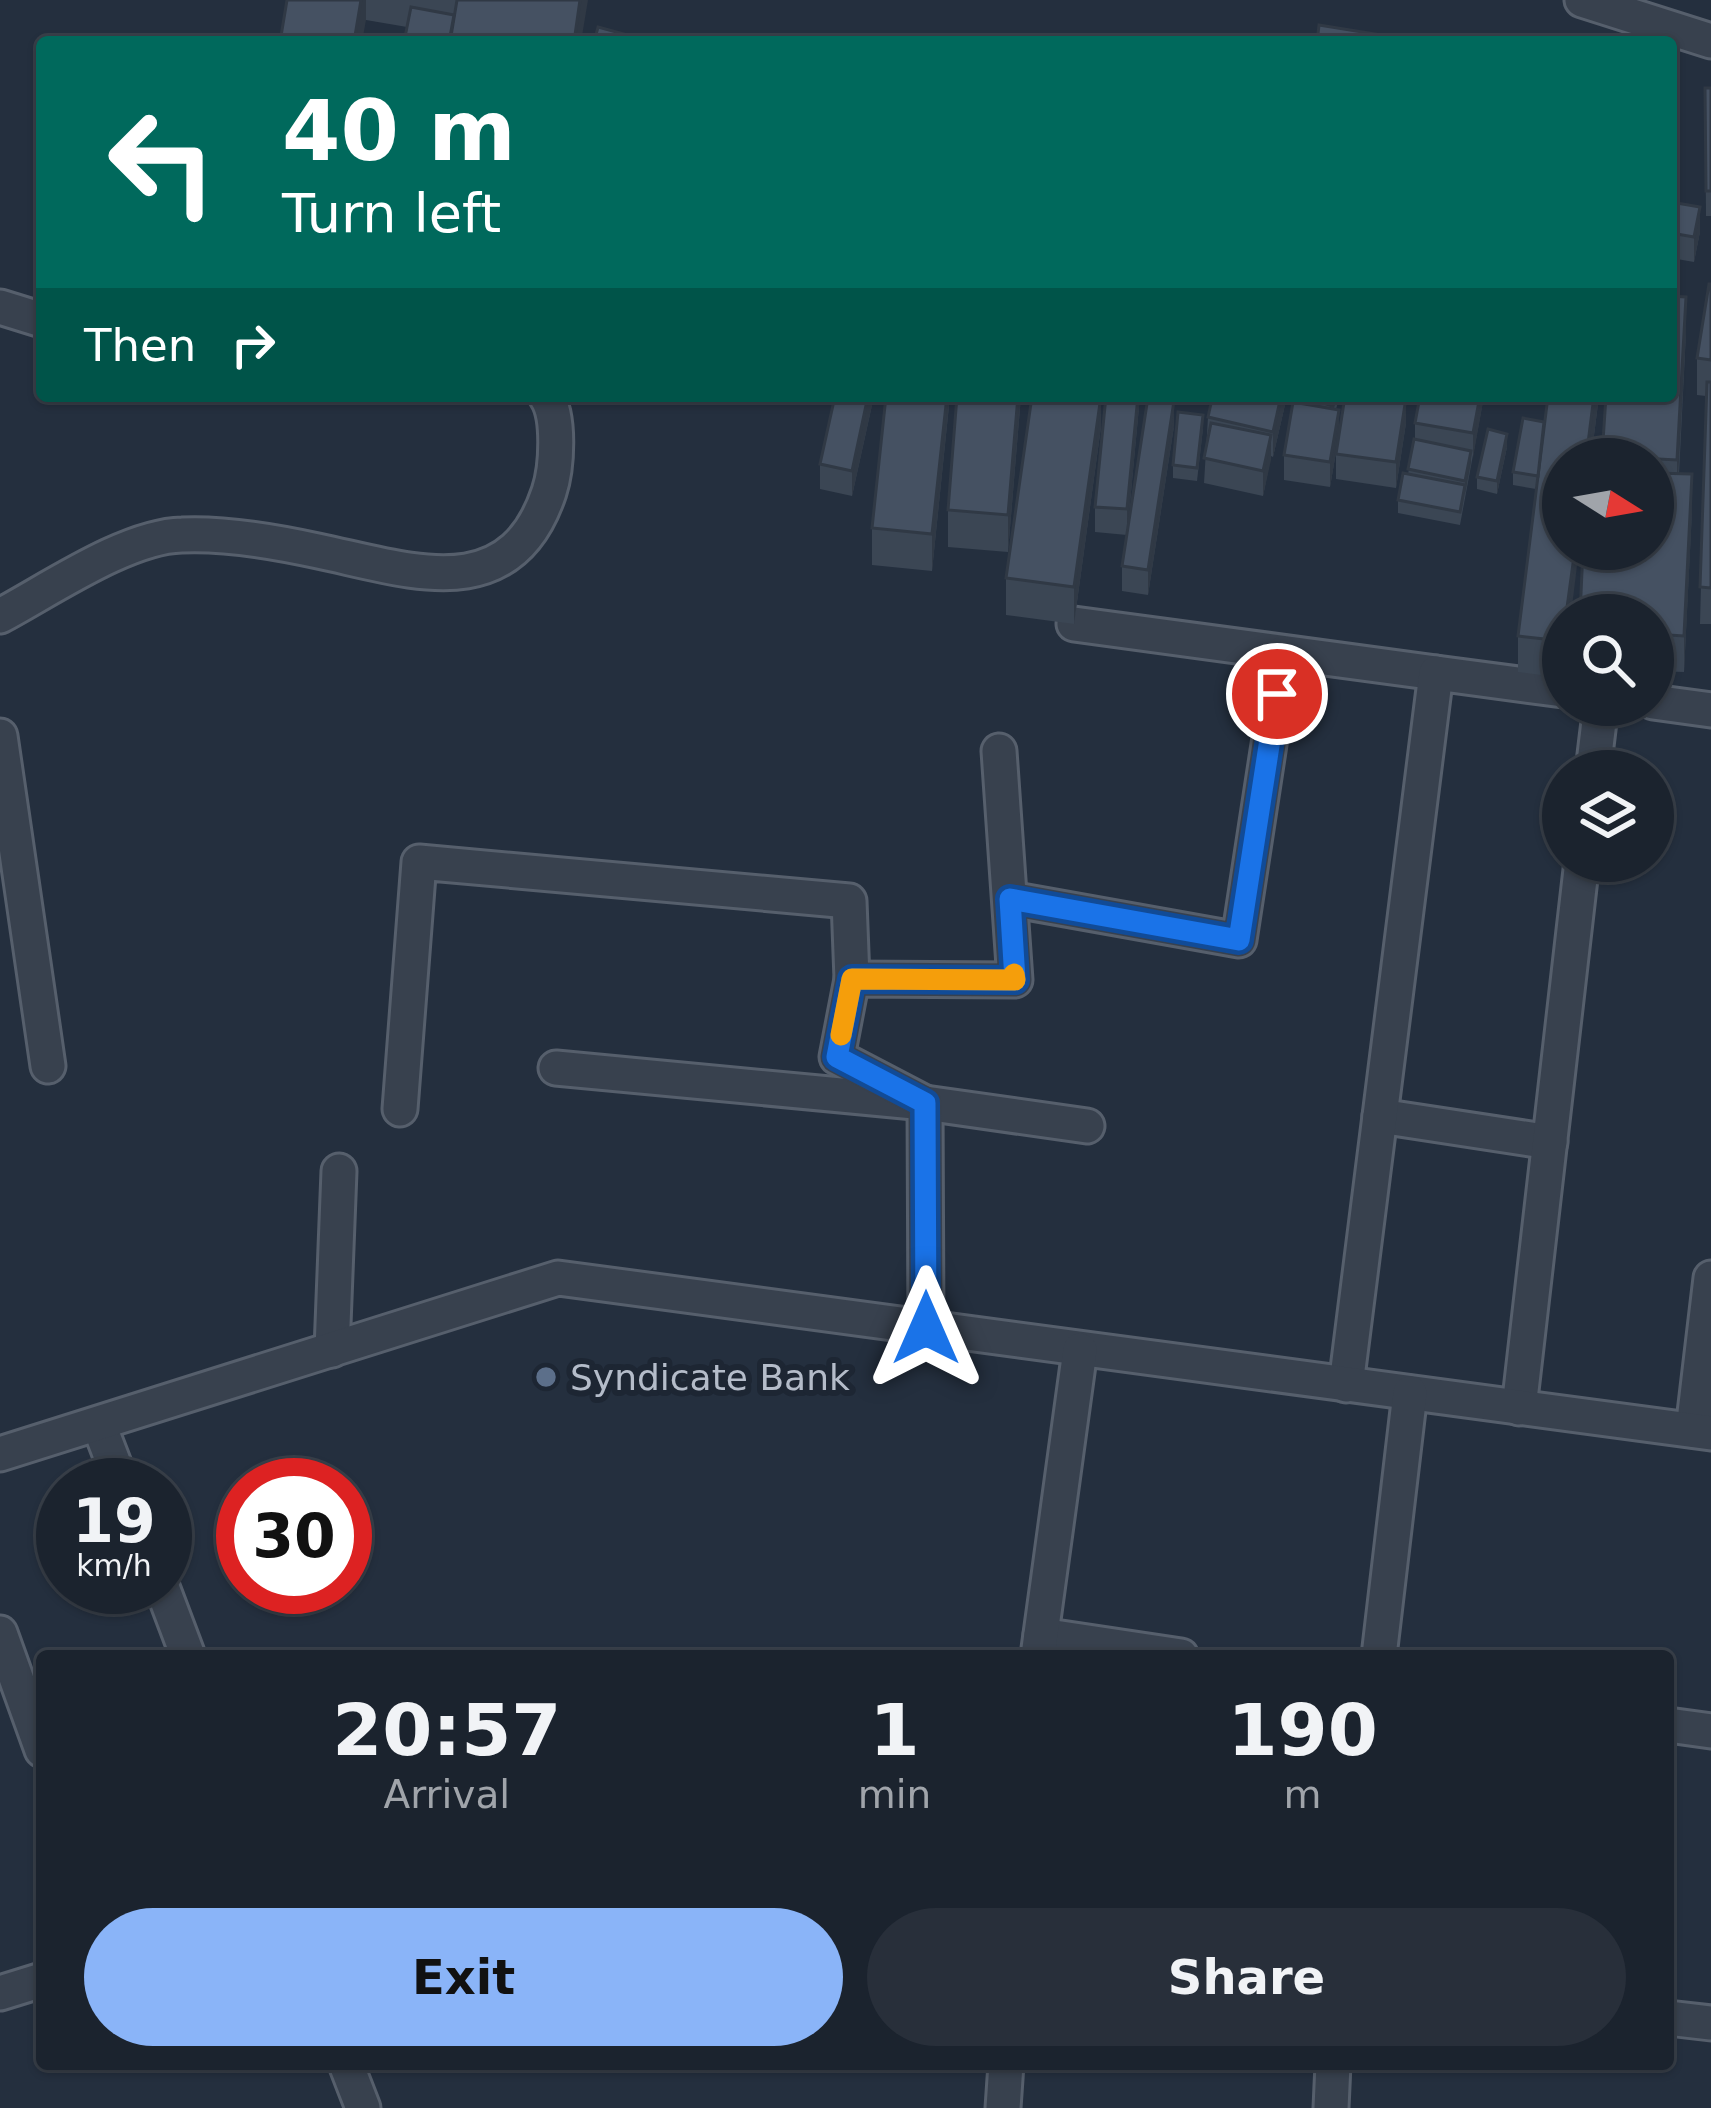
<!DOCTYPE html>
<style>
:root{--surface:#1b232e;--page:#282f3a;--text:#f1f3f6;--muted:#a0a4aa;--line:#39404a;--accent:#8ab4f8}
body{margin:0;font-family:"DejaVu Sans",sans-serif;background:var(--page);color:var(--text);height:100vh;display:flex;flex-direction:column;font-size:45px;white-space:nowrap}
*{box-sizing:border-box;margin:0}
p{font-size:39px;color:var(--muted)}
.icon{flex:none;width:66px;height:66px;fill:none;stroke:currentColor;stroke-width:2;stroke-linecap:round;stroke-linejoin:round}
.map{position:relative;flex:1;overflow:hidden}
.details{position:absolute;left:36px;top:1650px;width:1638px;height:420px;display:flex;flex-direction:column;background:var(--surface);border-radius:12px;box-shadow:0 3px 9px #0004,0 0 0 3px var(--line)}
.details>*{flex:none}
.hud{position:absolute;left:36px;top:36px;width:1641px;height:366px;border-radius:12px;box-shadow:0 3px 9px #0004,0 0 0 3px var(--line);background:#00695c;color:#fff;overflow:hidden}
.needle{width:78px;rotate:101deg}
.controls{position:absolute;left:1542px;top:438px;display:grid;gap:24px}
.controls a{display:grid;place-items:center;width:132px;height:132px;border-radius:50%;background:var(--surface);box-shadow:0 3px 9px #0004,0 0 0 3px var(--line);font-size:60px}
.speed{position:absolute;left:36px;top:1458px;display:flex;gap:24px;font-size:60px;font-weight:700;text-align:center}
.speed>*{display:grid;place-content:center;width:156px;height:156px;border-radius:50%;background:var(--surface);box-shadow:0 3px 9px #0004,0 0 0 3px var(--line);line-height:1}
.speed small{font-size:30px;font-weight:400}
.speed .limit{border:18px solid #d22;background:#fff;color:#111}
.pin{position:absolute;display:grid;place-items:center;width:102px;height:102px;color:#fff;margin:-51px;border:6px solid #fff;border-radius:50%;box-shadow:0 3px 12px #0007}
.me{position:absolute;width:132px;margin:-66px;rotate:0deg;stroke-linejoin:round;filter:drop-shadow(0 0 9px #0008)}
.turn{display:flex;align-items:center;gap:42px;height:252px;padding:0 48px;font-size:54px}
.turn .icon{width:156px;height:156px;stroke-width:2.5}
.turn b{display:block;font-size:84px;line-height:102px}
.then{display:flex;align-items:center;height:114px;padding:0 48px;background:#0003;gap:24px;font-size:45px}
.eta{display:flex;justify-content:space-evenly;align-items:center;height:204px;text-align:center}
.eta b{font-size:72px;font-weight:800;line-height:84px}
.primary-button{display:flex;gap:24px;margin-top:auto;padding:24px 48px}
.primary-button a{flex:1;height:138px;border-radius:72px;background:var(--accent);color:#111;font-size:48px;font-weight:800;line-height:138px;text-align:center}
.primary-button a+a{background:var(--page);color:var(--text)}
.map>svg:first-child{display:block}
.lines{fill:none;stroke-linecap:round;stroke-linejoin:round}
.street-casing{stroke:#565f6c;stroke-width:39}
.street{stroke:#38414e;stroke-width:33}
.wall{fill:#3b4654}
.shaded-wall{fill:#303945}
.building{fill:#455162;stroke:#303945;stroke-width:3}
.route-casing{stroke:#114b97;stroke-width:30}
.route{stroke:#1a73e8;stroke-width:21}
.slow{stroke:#f59e0b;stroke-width:21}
.service-dot{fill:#5c6f8a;stroke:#1d2633;stroke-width:4.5}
.labels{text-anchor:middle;stroke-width:12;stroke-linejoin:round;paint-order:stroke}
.poi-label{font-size:36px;fill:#b4bcc9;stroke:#1d2633;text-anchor:start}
</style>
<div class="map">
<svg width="1711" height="2108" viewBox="0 0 1711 2108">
<rect width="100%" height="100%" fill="#242f3e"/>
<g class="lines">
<defs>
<g id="street">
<polyline points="1582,0 1711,41"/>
<polyline points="0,307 42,320"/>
<path d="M 0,616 C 49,590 127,536 182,535 C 224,533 277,542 318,551 C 409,570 510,609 549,492 C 557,468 560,416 546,396"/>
<polyline points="1074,624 1436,673"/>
<polyline points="1653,702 1711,710"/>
<polyline points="0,736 48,1066"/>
<polyline points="1593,771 1601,705"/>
<polyline points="1010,899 1239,940 1283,653"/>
<polyline points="556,1068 925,1103 1087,1126"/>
<polyline points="400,1109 419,862 849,901 852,979"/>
<polyline points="1380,1116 1550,1142"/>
<polyline points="926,1328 925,1103 837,1057 852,979 1015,980 999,751"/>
<polyline points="332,1350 339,1171"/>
<polyline points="1346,1385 1436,673 1563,690"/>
<polyline points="1519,1408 1582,861"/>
<polyline points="99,1425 122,1485"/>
<polyline points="1693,1430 1711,1278"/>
<polyline points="0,1454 558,1278 1711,1433"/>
<polyline points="162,1587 188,1656"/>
<polyline points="0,1633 42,1750"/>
<polyline points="1041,1635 1181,1656"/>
<polyline points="1038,1656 1080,1350"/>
<polyline points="1379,1656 1410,1393"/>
<polyline points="1668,1725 1711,1731"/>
<polyline points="0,1993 42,1980"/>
<polyline points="1668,2018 1711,2023"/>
<polyline points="346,2064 363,2108"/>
<polyline points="1003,2108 1006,2064"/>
<polyline points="1331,2108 1333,2064"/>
</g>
</defs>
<use href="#street" class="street-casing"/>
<use href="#street" class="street"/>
</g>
<g class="wall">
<polygon points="287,0 588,0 407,27 366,20"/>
<polygon points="1705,88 1711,88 1711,216 1706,216"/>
<polygon points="1671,202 1700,232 1694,262 1671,258"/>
<polygon points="1711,284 1711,624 1700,624 1706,396 1697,395 1697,358"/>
<polygon points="1686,333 1679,474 1692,511 1684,672 1653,671 1653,459 1602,459 1606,396"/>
<polygon points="874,396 852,496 820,489 820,464"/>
<polygon points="950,396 932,571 872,565 872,528"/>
<polygon points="1021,396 1008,552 948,547 948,510"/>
<polygon points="1027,396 1101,396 1101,427 1074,624 1006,615 1006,578 1031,404 1027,403"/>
<polygon points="1140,396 1127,535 1095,532 1095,507"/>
<polygon points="1231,396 1287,396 1273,457 1271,456 1263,496 1204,483 1208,417 1230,403"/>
<polygon points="1292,396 1340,396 1336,409 1339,435 1406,423 1396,488 1336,479 1336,454 1339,435 1330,487 1284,480 1284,455 1292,406"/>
<polygon points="1484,396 1460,525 1398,513 1398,500 1408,474 1415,439 1415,423"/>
<polygon points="1548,396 1599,396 1591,459 1563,459 1563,678 1518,672 1518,636 1536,489 1513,485 1513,472 1544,422"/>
<polygon points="1174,426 1148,595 1122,591 1122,566"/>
<polygon points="1203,428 1197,481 1173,478 1173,465"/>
<polygon points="1507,447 1497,494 1477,489 1477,477"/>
</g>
<g class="shaded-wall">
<polygon points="361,0 366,0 366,20 362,42 354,42"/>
<polygon points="580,0 588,0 581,42 574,42"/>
<polygon points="1700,207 1700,232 1694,262 1694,237"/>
<polygon points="1686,297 1686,333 1677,497 1677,460"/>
<polygon points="868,396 874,396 852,496 852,471"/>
<polygon points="947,396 950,396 932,571 932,534"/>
<polygon points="1018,396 1021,396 1008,552 1008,515"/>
<polygon points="1101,396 1101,427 1074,624 1074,587"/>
<polygon points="1138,396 1140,396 1127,535 1127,509"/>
<polygon points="1281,396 1287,396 1273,457 1273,432"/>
<polygon points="1480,396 1484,396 1473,458 1473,433"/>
<polygon points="1594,396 1599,396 1591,459 1586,459"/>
<polygon points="1406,398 1406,423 1396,488 1396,462"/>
<polygon points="1174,401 1174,426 1148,595 1148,570"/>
<polygon points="1339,410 1339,435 1330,487 1330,462"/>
<polygon points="1507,434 1507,447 1497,494 1497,481"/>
<polygon points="1271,435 1271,460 1263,496 1263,471"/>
<polygon points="1471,451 1471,463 1465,494 1465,481"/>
<polygon points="1692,474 1692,511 1684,672 1684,636"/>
<polygon points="1575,549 1579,549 1571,615 1566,615"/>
</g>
<g class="building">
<polygon points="287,0 361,0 354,42 280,42"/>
<polygon points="457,0 580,0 574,42 450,42"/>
<polygon points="411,7 454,15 449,42 404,42"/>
<polygon points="1319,25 1406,39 1406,42 1317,42"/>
<polygon points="598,27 635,37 634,42 594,42"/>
<polygon points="1464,36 1510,42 1463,42"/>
<polygon points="1705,88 1711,88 1711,191 1706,191"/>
<polygon points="1671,202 1700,207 1694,237 1671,233"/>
<polygon points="1709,284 1711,284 1711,360 1697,358"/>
<polygon points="1671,296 1686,297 1677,460 1602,456 1606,396 1671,396"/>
<polygon points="1707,382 1711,382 1711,588 1700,587"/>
<polygon points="835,396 868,396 852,471 820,464"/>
<polygon points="886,396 947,396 932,534 872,528"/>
<polygon points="957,396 1018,396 1008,515 948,510"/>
<polygon points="1032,396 1101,396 1074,587 1006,578"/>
<polygon points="1106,396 1138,396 1127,509 1095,507"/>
<polygon points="1231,396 1281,396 1273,432 1208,417 1212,399 1230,403"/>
<polygon points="1301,396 1336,396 1333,406"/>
<polygon points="1345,396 1391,396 1406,398 1396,462 1336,454"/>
<polygon points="1420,396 1480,396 1473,433 1415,423"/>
<polygon points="1548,396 1594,396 1586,459 1563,459 1563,549 1575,549 1566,615 1563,615 1563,641 1518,636"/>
<polygon points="1148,397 1174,401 1148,570 1122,566"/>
<polygon points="1293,402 1339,410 1330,462 1284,455"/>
<polygon points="1178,412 1203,415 1197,468 1173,465"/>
<polygon points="1523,418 1544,422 1538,476 1513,472"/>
<polygon points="1211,423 1271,435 1263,471 1204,458"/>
<polygon points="1488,429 1507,434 1497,481 1477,477"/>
<polygon points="1414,439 1471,451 1465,481 1408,469"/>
<polygon points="1403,473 1465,485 1460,512 1398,500"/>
<polygon points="1653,473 1692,474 1684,636 1653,634 1653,615 1580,615 1583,549 1653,549"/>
</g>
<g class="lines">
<defs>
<polyline id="route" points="926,1328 925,1103 837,1057 852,979 1015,980 1010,899 1239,940 1277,694"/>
</defs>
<use href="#route" class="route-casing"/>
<use href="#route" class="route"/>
<polyline class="slow" points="841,1035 852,979 1015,980 1014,974"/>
</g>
<circle class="service-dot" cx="546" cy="1377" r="12"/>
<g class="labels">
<g class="poi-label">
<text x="570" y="1390">Syndicate Bank</text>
</g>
</g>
</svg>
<div class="controls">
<a><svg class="needle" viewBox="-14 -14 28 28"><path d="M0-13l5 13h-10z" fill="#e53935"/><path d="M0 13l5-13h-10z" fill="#a0a4aa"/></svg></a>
<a><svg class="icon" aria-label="search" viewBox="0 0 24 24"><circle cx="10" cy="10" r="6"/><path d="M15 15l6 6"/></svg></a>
<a><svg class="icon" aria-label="layers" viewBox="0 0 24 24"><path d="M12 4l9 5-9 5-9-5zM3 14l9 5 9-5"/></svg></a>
</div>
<div class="speed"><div>19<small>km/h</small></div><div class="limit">30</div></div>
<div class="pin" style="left:1277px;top:694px;background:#d93025"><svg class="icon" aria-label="arrive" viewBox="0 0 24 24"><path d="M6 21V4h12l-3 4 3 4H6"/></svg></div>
<svg class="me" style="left:926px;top:1328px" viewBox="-20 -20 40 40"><path d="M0-17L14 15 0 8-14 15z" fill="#1a73e8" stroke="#fff" stroke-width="4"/></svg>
<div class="hud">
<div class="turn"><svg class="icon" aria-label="left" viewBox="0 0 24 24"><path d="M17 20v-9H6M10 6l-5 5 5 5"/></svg><div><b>40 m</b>Turn left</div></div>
<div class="then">Then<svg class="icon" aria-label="right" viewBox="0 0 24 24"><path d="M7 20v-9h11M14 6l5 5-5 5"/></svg></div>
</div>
<section class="details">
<div class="eta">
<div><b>20:57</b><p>Arrival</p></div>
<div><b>1</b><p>min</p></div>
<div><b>190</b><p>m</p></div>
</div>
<div class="primary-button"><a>Exit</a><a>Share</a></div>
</section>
</div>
